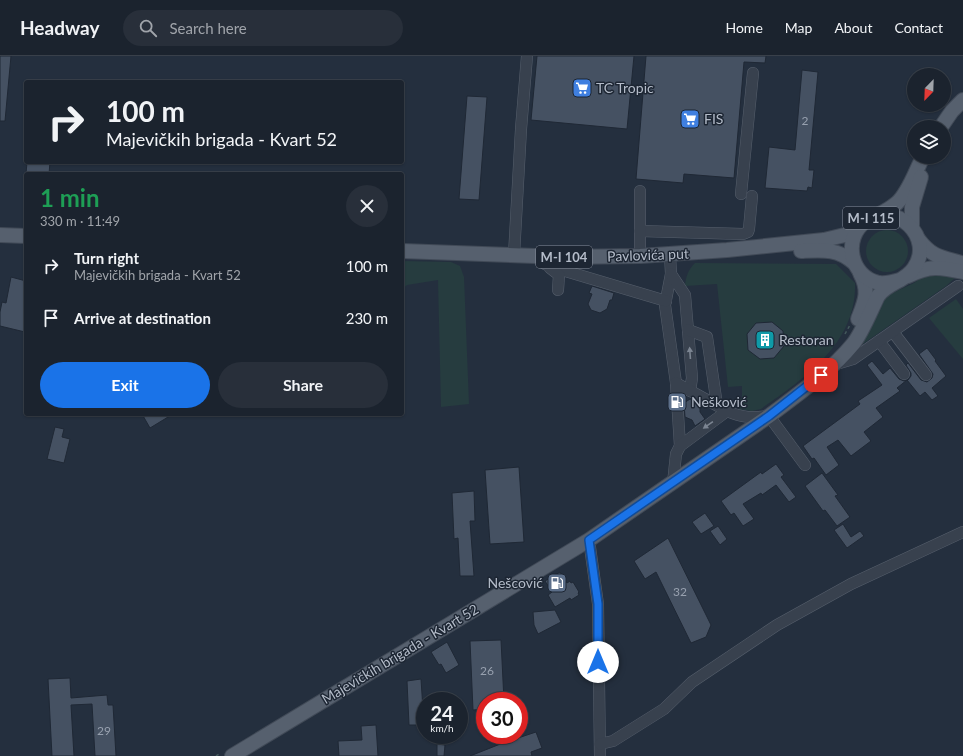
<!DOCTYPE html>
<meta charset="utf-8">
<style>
:root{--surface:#1b232e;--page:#282f3a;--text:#f1f3f6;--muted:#a0a4aa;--line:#39404a;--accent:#1a73e8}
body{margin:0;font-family:Lato,sans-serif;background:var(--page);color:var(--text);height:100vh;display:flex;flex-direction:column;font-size:15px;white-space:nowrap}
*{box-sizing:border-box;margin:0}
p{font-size:13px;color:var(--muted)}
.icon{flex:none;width:22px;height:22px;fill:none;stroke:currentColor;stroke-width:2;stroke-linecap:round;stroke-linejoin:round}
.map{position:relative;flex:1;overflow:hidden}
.sheet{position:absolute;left:24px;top:116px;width:380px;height:244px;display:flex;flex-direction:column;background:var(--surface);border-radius:4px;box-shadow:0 1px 3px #0004,0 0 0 1px var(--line)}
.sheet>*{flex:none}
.banner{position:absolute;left:24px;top:24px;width:380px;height:84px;border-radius:4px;box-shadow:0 1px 3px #0004,0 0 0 1px var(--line);background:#1b232e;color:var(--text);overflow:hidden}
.needle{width:26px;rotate:203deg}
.fabs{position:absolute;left:907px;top:12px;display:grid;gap:8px}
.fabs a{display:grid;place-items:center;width:44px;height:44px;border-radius:50%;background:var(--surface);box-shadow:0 1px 3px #0004,0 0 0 1px var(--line);font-size:20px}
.speed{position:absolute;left:416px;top:636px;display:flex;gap:8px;font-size:20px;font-weight:700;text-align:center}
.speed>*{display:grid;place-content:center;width:52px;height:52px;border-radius:50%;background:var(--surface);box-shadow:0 1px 3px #0004,0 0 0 1px var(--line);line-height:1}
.speed small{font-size:10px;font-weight:400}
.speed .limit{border:6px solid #d22;background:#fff;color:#111}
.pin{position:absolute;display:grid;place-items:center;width:34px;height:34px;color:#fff;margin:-17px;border-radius:8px;box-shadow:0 2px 6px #0006}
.me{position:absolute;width:44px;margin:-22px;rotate:0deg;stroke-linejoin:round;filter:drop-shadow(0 0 3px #0008)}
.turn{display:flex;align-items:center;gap:14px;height:84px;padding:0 16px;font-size:18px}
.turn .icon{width:52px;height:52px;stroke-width:2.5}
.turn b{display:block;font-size:28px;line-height:34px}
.round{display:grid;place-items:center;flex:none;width:42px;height:42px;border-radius:21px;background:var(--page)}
.head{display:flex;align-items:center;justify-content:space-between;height:68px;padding:0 16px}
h1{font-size:24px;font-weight:700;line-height:30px;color:#1e9e55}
.primary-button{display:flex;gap:8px;margin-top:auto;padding:8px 16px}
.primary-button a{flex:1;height:46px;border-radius:24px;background:var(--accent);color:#fff;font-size:16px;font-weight:700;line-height:46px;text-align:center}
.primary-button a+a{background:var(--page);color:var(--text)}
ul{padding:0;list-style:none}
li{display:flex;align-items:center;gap:12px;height:52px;padding:0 16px}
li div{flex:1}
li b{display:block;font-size:15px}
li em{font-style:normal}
header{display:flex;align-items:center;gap:24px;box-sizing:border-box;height:56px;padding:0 20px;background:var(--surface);border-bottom:1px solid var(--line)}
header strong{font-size:19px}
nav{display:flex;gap:22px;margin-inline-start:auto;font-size:14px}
.search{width:280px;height:36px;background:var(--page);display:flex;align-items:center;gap:10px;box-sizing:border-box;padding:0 14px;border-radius:22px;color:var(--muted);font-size:15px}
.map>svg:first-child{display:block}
.green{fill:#263c3f}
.building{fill:#455162;stroke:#1f2835}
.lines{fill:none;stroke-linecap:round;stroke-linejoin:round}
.minor-casing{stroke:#565f6c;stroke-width:12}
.major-casing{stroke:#414a57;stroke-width:16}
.path{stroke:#44595c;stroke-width:1.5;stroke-dasharray:3 3;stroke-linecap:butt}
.minor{stroke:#38414e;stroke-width:11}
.major{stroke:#56606e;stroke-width:14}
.oneway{fill:#7c8592}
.route-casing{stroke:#114b97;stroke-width:10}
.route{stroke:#1a73e8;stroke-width:7}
.labels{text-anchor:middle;stroke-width:3;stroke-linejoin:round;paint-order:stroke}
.number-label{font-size:12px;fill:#98a1af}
.shield{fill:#1d2633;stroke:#878f9c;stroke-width:1}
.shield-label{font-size:13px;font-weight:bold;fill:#b4bcc9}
.poi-label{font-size:14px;fill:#b4bcc9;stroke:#1d2633;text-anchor:start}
.street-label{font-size:14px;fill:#b4bcc9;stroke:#1d2633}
</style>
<header>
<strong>Headway</strong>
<div class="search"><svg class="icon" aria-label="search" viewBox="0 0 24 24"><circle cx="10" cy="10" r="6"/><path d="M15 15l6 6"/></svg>Search here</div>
<nav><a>Home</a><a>Map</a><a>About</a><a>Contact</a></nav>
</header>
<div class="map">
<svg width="963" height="700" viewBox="0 0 963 700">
<rect width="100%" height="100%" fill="#242f3e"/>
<g class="green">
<circle cx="887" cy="195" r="21"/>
<polygon points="402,205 451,206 460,210 464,221 469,348 441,351 438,224 407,229 402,233"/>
<path d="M 695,207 L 836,208 L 855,227 C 857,287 805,322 761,353 L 752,355 L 739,353 L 739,343 L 742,342 L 742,330 L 728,331 L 717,228 L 685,230 C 686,220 688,214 695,207 Z"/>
<polygon points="932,217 956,221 946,230 857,292 874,265 885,243 888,239 914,227 922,221"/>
<polygon points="956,243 963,253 963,303 929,262"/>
</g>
<g class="building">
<polygon points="0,0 11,0 5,65 0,65"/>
<polygon points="537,0 634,0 627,73 531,64"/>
<polygon points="646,0 766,0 765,7 744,6 734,122 684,118 683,127 636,123"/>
<polygon points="802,14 818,16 809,114 814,114 812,132 808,131 807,135 765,132 769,91 795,94"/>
<polygon points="467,40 487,41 479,144 459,143"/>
<polygon points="27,106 50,106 49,118 26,118"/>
<polygon points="11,221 26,225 26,270 25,276 0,270 0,256 2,246 6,247"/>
<polygon points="592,230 614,237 612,244 610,244 607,253 600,257 591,254 588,248 592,238 589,237"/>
<polygon points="772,266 783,275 784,290 774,302 760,303 748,294 747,278 756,267"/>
<polygon points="927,292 936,304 935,305 946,320 932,332 938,340 932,344 925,336 920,340 907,324 897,332 900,335 876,352 883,361 864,376 871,385 851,400 838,384 827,391 839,409 826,419 814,402 812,403 803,390 860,348 858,345 882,329 867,309 872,305 883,318 890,312 899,323 904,325 908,324 911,320 911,317 906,309 908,307 921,324 927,326 932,322 933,318 919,298"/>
<polygon points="690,343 700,348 700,356 705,363 695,370 692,364 685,361 684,347"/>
<polygon points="142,358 173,358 150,372"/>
<polygon points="55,371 64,373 62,381 70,383 64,407 47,403"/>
<polygon points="776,408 784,419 781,421 796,441 789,446 776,429 762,439 761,437 743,448 754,463 743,470 734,457 731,459 721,445 761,416 762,418"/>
<polygon points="519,411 524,486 490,488 485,414"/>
<polygon points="822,417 838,439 835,440 850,461 837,470 825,454 823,455 805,430"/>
<polygon points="474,435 475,465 470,465 474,520 460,520 458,482 454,483 452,437"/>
<polygon points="705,457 714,470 701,478 692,466"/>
<polygon points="843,468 851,481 860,475 864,480 847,492 834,474"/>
<polygon points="718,470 727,483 720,489 710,475"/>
<polygon points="668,482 711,569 706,581 691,587 656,516 645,523 634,505"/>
<polygon points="560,516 567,527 570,525 571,527 573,526 579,536 578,537 579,539 571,544 570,542 555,551 548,539 552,536 545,525"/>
<polygon points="555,554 561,566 538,578 534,569 533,556"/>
<polygon points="501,584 504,645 485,645 485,653 473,654 470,585"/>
<polygon points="447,586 459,609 446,617 441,608 439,609 431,596"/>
<polygon points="70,622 71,642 107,639 108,649 113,649 116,700 95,700 92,648 71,649 74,700 52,700 48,623"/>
<polygon points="421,623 424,669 409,669 407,625"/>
<polygon points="376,669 378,700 339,700 338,685 362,684 361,670"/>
<polygon points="536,676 542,692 531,696 532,700 470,700 518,681 518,682"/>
<polygon points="437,688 445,689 444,700 437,700"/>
</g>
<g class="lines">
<defs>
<g id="minor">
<polyline points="741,138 753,17"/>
<polyline points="640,175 743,178 748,176 749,173 752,140"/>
<polyline points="514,199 521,73 527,0"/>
<polyline points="670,199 671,218 665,249 676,327"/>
<polyline points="535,200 545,208 562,214 666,245"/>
<polyline points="640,200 640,135"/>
<polyline points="550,212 559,219 558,234"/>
<polyline points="671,218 685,239 692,322 690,335"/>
<polyline points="688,274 707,281 717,349"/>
<polyline points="893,276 926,319"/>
<polyline points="879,285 904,318"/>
<polyline points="833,309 853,303 958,230"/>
<polyline points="680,390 676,327 727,355"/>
<path d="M 673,427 L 676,398 L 680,390 L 727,355 C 743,362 752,362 769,360 L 805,409"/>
<polyline points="589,484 598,548 600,700"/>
<polyline points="600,688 613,685 664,653 692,626 777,569 851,528 963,476"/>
</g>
<g id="major">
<polyline points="941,71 952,55 963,44"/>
<path d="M 878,159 C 884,156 891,152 897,147 C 909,136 915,116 923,101"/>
<polyline points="912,171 912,151 921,121"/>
<polyline points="0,179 26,180"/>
<path d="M 919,184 C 932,201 941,201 961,207"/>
<polyline points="402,195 562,201 640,200 727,194 824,184 849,178 859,171"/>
<path d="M 801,195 C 822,194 838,192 854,207"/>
<path d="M 908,220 C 930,209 940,211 963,216"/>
<path d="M 858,263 C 865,245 870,235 860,217"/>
<path d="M 232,700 L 589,484 L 769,360 C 798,338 830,316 853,288 C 862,277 871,254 878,240 C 888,226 905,226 914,212 C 935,182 896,144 866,165 C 842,182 850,221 879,227 C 886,228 893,226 900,224"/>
</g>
</defs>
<use href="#minor" class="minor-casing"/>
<use href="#major" class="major-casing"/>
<g class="path">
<polyline points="845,278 850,269"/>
<polyline points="216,700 221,697"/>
</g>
<use href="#minor" class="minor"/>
<use href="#major" class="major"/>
</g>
<defs><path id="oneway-solid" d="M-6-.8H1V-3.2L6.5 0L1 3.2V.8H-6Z"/></defs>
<g class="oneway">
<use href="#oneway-solid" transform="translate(690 297) rotate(-94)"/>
<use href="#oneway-solid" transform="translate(708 369) rotate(145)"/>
</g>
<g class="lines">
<defs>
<polyline id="route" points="598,606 598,548 589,484 769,360 821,319"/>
</defs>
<use href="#route" class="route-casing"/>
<use href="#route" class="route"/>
</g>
<defs>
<symbol id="supermarket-square" viewBox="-11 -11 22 22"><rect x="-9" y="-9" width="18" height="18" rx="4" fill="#3f7fe0" stroke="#1d2633"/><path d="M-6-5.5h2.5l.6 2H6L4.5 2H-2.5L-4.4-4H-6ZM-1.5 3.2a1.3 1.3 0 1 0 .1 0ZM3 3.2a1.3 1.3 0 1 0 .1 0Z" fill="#fff"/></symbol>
<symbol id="building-square" viewBox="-11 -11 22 22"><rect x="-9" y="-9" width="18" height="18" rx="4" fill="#0f9aa8" stroke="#1d2633"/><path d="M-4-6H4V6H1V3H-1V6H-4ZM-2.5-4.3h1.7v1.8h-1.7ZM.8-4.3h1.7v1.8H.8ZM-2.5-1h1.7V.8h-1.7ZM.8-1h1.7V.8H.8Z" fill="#fff"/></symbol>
<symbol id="fuel-square" viewBox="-11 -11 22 22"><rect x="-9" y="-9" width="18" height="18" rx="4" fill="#5c6f8a" stroke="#1d2633"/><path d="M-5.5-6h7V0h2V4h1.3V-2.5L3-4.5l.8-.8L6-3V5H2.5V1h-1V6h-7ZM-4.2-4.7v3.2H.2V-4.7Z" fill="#fff"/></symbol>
</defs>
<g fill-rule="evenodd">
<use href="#supermarket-square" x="571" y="21" width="22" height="22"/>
<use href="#supermarket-square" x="679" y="52" width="22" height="22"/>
<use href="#building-square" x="754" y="273" width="22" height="22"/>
<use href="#fuel-square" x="666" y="335" width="22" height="22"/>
<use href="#fuel-square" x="546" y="516" width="22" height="22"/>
</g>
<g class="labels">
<g class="number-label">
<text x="805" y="69">2</text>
<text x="680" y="540">32</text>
<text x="487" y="619">26</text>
<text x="104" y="679">29</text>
</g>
<g class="shield">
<rect x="843" y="151" width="56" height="22" rx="3"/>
<rect x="536" y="190" width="56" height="22" rx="3"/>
</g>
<g class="shield-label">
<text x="871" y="167">M-I 115</text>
<text x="564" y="206">M-I 104</text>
</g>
<g class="poi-label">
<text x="596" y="37">TC Tropic</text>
<text x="704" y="68">FIS</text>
<text x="779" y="289">Restoran</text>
<text x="691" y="351">Nešković</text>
<text x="543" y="532" text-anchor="end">Nešcović</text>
</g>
<g class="street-label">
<text transform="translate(648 199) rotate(-2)" y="5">Pavlovića put</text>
<text transform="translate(400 598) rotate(-31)" y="5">Majevičkih brigada - Kvart 52</text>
</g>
</g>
</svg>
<div class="fabs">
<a><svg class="needle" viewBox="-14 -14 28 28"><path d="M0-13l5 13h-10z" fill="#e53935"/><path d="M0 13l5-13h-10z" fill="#a0a4aa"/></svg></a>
<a><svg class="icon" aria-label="layers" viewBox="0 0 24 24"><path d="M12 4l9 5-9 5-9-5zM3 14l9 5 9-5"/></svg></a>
</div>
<div class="speed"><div>24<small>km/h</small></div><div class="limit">30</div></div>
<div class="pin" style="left:821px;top:319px;background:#d93025"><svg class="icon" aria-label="arrive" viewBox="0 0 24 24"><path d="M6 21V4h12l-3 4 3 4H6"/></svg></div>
<svg class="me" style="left:598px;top:606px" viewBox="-20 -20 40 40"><circle r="19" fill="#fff"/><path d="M0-13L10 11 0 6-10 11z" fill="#1a73e8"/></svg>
<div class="banner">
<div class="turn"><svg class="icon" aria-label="right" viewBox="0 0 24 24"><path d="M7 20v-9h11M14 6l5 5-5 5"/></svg><div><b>100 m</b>Majevičkih brigada - Kvart 52</div></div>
</div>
<section class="sheet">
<div class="head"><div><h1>1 min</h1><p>330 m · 11:49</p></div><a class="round"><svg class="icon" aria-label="close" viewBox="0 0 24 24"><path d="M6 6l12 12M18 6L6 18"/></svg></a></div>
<ul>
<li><svg class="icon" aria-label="right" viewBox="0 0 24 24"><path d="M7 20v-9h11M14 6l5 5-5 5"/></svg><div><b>Turn right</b><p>Majevičkih brigada - Kvart 52</p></div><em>100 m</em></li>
<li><svg class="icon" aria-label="arrive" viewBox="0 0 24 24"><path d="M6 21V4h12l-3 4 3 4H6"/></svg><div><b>Arrive at destination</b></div><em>230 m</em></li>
</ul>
<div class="primary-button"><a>Exit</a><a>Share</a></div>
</section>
</div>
